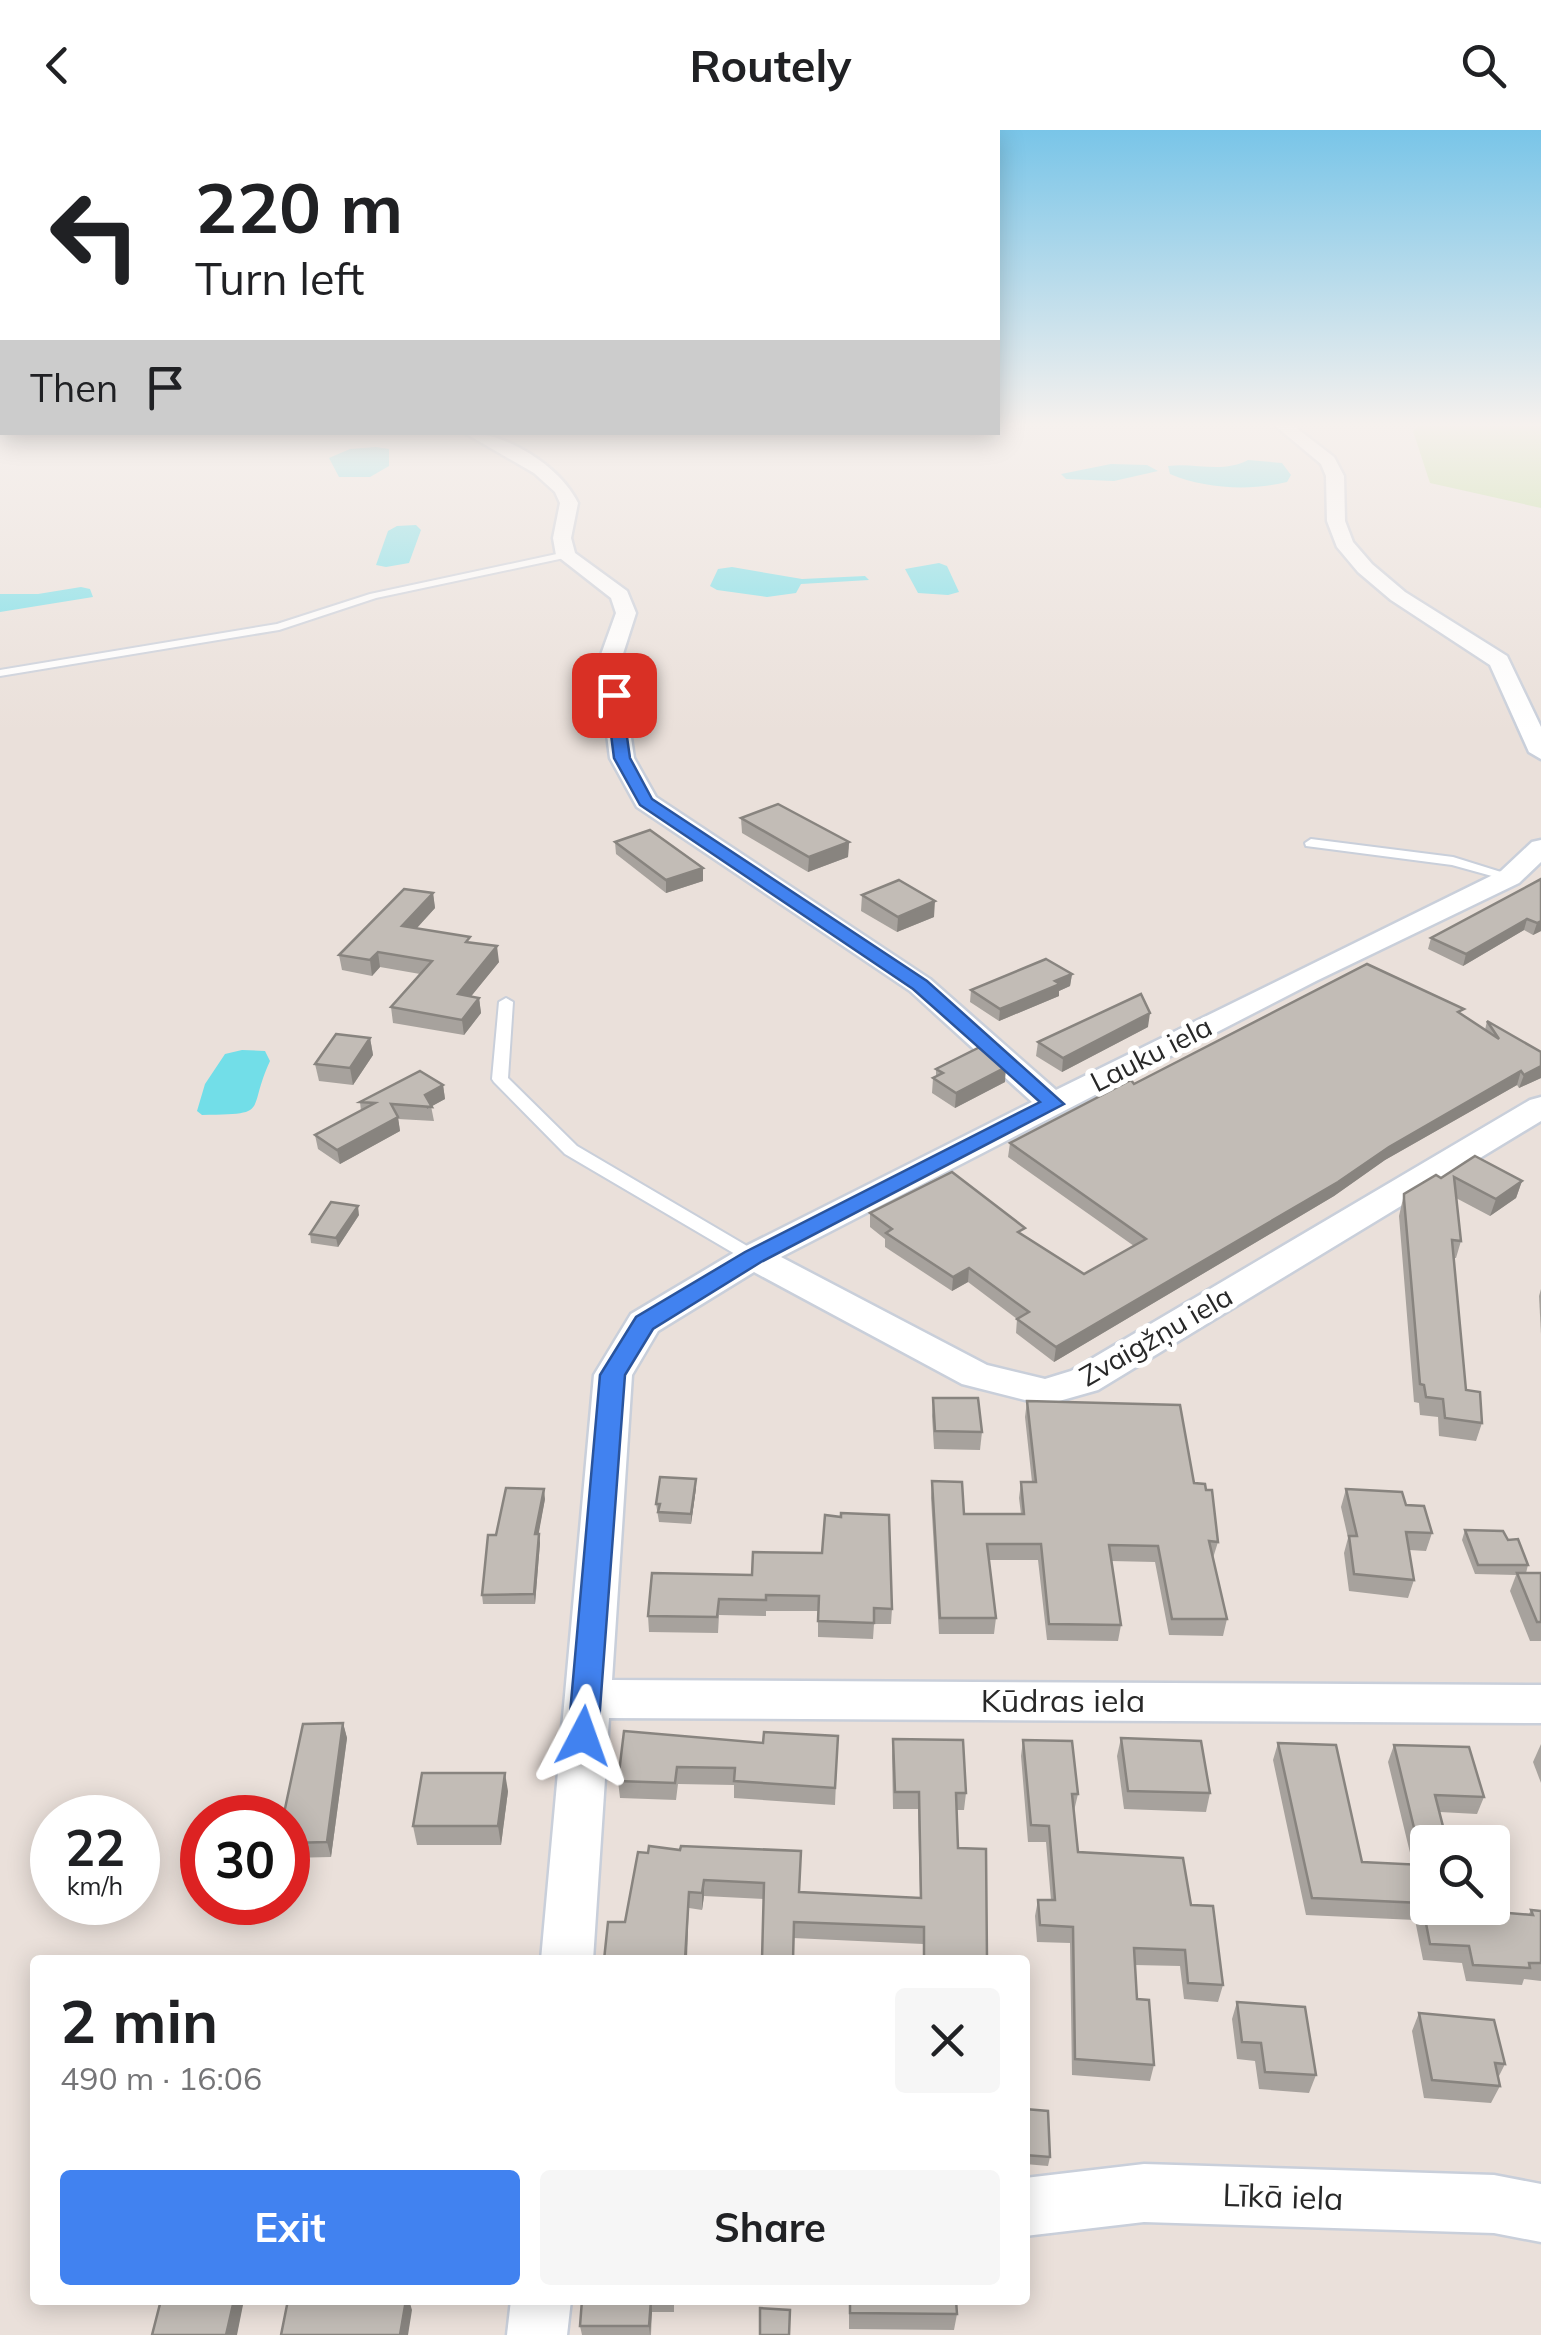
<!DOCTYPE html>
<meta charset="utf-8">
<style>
:root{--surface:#fff;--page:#f6f6f6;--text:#202124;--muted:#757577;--accent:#4182f0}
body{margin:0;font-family:Mulish,sans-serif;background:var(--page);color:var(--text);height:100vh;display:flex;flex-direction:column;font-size:38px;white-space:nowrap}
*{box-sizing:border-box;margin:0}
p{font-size:32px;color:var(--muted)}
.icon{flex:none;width:55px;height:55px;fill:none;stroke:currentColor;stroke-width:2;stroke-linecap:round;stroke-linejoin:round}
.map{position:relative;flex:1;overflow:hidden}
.panel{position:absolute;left:30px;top:1825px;width:1000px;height:350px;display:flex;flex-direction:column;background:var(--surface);border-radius:10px;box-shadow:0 5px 25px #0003}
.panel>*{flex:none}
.guide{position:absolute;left:0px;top:0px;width:1000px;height:305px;box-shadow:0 5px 25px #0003;background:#fff;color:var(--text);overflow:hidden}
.fabs{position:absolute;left:1410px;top:1695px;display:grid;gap:20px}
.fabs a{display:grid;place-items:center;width:100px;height:100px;border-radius:10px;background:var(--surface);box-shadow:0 5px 25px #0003;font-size:50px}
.speed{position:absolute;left:30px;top:1665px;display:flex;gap:20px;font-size:50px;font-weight:700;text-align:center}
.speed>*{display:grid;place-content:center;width:130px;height:130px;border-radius:50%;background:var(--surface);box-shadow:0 5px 25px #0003;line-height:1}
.speed small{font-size:25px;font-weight:400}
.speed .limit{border:15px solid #d22;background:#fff;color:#111}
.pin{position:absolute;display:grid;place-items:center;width:85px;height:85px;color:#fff;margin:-42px;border-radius:20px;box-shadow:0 5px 15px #0006}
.me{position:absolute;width:110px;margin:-55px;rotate:4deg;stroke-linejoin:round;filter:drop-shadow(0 0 8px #0008)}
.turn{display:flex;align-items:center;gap:35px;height:210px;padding:0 30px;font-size:45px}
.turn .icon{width:130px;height:130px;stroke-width:2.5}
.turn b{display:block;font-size:70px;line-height:85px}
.then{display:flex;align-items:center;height:95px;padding:0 30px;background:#0003;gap:20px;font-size:38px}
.round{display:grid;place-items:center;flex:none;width:105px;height:105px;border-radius:10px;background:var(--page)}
.summary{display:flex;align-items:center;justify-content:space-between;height:170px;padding:0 30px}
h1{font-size:60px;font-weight:700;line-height:75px}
.cta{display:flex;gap:20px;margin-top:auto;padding:20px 30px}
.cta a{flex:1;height:115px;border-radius:10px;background:var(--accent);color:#fff;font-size:40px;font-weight:700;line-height:115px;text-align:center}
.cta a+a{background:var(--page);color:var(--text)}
header{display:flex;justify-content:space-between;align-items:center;height:130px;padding:0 30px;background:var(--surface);font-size:45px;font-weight:700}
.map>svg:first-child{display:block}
.green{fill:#bdde99}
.water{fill:#72dee8}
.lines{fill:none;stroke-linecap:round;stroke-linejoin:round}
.lane-casing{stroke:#c9cfda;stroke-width:4}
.street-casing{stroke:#c9cfda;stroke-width:5}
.lane{fill:#fff;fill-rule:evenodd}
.street{fill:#fff;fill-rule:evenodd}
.wall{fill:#a7a29d}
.shaded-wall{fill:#88847f}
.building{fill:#c2bcb6;stroke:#88847f;stroke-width:2.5}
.route{fill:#4182f0;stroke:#2a549c;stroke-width:2.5}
.labels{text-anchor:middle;stroke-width:10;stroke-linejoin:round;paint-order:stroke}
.street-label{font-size:28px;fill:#282828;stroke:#fff}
.near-street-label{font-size:32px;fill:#282828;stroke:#fff}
</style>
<header><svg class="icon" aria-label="back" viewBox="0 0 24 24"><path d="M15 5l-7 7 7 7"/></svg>Routely<svg class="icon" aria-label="search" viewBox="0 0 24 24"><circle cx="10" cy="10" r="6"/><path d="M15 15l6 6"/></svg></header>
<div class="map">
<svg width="1541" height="2205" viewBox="0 0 1541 2205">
<rect width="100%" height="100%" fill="#eae0da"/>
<polygon class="green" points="1420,293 1541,293 1541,378 1430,353 1413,301"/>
<g class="water">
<polygon points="376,317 389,319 389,336 370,347 339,347 329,328 350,319"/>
<path d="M 1248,330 L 1282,333 L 1291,345 L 1287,352 C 1251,361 1205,359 1170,344 L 1168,336 C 1195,332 1221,344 1248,330 Z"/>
<polygon points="1111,334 1147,335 1158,341 1114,351 1066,349 1061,344"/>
<polygon points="416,395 421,400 409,433 386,437 376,435 388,401 397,396"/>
<polygon points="939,433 947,436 959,462 948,465 918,463 905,439"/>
<polygon points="732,437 802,449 865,446 869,450 801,454 796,463 767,467 717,460 710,456 718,439"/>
<polygon points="81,457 90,459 93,467 0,482 0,464 38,464"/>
<path d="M 242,920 L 265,921 L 270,931 C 246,983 272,984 202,985 L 197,981 L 205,954 L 225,924 Z"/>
</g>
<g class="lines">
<defs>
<g id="lane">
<polygon points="566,422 569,423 569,427 376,468 279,500 0,546 0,540 277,494 370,464"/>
<polygon points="1311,709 1453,727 1517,747 1510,751 1452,735 1306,716 1305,713"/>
<polygon points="506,868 513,872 508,948 577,1016 759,1123 762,1127 759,1131 747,1131 565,1024 494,952 492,949 499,872"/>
</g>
<g id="street">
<polygon points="1272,293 1290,293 1334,327 1344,346 1345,391 1353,412 1372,434 1405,462 1507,526 1541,597 1541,629 1529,622 1490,535 1391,470 1358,442 1337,417 1327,391 1326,346 1321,334"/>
<path d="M 463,302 C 505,302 559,335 578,373 L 571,408 L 575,423 L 627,461 L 636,483 L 620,533 L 634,628 L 656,667 L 930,849 L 1056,960 L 1501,741 L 1532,712 L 1541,710 L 1541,732 L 1519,753 L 1316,851 L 781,1127 L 987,1235 L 1045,1249 L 1071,1241 L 1530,970 L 1541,967 L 1541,991 L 1098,1260 L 1045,1275 L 962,1254 L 754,1142 L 658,1201 L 632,1245 L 612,1550 L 1541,1555 L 1541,1593 L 609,1588 L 593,1830 L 541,1830 L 594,1245 L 631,1184 L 740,1119 L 1032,972 L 910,861 L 637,677 L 610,628 L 598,533 L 616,483 L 611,468 L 556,425 L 553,408 L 560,373 L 555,362 L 534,343 Z"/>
<polygon points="1144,2034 1494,2045 1541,2054 1541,2112 1494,2103 1144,2092 1025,2106 1025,2048"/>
<polygon points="511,2170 571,2170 567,2205 507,2205"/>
</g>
</defs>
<use href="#lane" class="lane-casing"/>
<use href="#street" class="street-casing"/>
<use href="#lane" class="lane"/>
<use href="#street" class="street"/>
</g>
<g class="wall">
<polygon points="741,688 849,712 848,727 808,742 742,703"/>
<polygon points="615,712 703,738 703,751 666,763 616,724"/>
<polygon points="1541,749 1541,801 1533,805 1524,800 1463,836 1428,819 1431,808"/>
<polygon points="433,763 435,778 417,798 470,812 499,832 471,866 479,868 481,883 464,905 393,893 391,877 420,844 380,837 372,846 342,840 339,825"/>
<polygon points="862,765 934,787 897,802 861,781"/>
<polygon points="1072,844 1070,856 1059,861 1059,866 999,891 970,872 971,860"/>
<polygon points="1462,885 1485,900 1487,891 1541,922 1541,948 1519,958 1517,955 1385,1030 1334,1066 1054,1232 1016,1203 1017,1189 968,1152 952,1161 885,1117 885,1109 870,1097 870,1083 1024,1106 1084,1144 1134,1116 1008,1027 1010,1013 1134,954"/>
<polygon points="1148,897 1062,942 1036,926 1038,912"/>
<polygon points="370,908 373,925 353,955 319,951 315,934"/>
<polygon points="936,939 1005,952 955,978 932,963 933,948 936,946"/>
<polygon points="443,955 445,969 431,976 434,991 398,989 400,1001 340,1034 318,1019 315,1005 361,981 360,972"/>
<polygon points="1475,1026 1522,1051 1516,1068 1490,1086 1456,1068 1461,1111 1456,1128 1454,1128 1466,1260 1482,1293 1476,1311 1439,1306 1438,1287 1420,1285 1419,1273 1414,1272 1399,1086 1404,1064 1441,1048"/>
<polygon points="359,1085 338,1117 311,1113 310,1104"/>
<polygon points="1541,1159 1541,1204 1539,1166"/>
<polygon points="933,1268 982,1302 980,1320 934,1319 932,1286"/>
<polygon points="1027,1271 1194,1353 1218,1412 1213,1428 1227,1489 1223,1506 1169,1505 1155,1432 1111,1431 1121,1495 1118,1511 1047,1510 1038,1430 989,1430 996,1488 994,1504 939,1504 931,1368 932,1351 964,1384 1021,1384 1019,1368 1021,1352 1032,1352 1025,1287"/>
<polygon points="696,1358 691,1394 659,1392 656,1374"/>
<polygon points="1346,1359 1406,1375 1432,1403 1426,1421 1409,1420 1414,1450 1408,1468 1349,1461 1344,1423 1348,1408 1341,1377"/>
<polygon points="545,1369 538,1404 540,1413 535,1474 483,1474 482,1465 496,1405"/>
<polygon points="1465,1400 1508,1410 1528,1435 1526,1443 1541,1443 1541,1511 1530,1511 1510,1461 1516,1445 1475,1444 1462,1410"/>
<polygon points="752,1445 892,1479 891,1494 874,1494 873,1509 818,1507 818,1481 766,1481 766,1486 719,1485 718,1503 649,1502 648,1486"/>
<polygon points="343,1593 347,1608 331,1727 288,1728 288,1688"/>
<polygon points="838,1606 835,1675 734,1668 734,1655 678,1654 676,1670 620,1668 618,1651 763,1613"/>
<polygon points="1121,1608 1210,1663 1206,1682 1124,1679 1117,1626"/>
<polygon points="893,1609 966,1663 964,1680 956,1680 958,1718 987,1830 923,1830 923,1814 793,1808 764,1769 704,1766 702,1780 689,1778 625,1792 648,1723 680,1720 799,1762 920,1768 918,1679 893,1679 892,1626"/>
<polygon points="1023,1610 1078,1664 1074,1681 1078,1722 1191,1775 1223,1855 1218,1872 1184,1869 1180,1836 1135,1835 1137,1869 1154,1935 1150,1951 1072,1945 1070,1813 1037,1812 1035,1786 1038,1770 1051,1770 1046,1712 1028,1712 1021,1626"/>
<polygon points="1278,1613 1362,1732 1413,1735 1388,1632 1394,1615 1484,1667 1477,1684 1440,1682 1447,1712 1473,1780 1529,1784 1531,1780 1541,1781 1541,1851 1524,1849 1522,1855 1466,1851 1462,1833 1423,1830 1415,1790 1306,1785 1273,1630"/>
<polygon points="1541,1614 1541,1653 1533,1632"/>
<polygon points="508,1661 501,1715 417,1715 413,1696"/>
<polygon points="1237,1872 1316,1945 1309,1963 1259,1959 1255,1931 1237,1929 1232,1889"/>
<polygon points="1419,1883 1505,1934 1498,1948 1500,1956 1491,1973 1424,1968 1412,1901"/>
<polygon points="1025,1979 1050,2027 1048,2036 1025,2034"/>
<polygon points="582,2170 674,2170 674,2182 652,2182 651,2205 582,2205 580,2196"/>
<polygon points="849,2170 956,2170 957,2184 954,2200 849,2199"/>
</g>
<g class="shaded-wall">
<polygon points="849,712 848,727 808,742 809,727"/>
<polygon points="703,738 703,751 666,763 666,750"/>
<polygon points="433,763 435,778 405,811 402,796"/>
<polygon points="935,771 934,787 897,802 898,787"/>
<polygon points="1527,789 1524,800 1463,836 1466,824"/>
<polygon points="1541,791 1541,801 1533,805 1537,793"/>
<polygon points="497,816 499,832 460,880 458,864"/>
<polygon points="378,822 380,837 372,846 370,830"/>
<polygon points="1072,844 1070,856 1059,861 1059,866 999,891 1000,879"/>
<polygon points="479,868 481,883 464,905 462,890"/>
<polygon points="1150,883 1148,897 1062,942 1063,928"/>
<polygon points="370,908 373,925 353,955 350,938"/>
<polygon points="1541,936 1541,948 1519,958 1524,945"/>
<polygon points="1006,937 1005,952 955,978 956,963"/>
<polygon points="1521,941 1517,955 1385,1030 1334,1066 1054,1232 1056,1217 1389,1017"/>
<polygon points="443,955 445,969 427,979 425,965"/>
<polygon points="398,987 400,1001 340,1034 337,1020"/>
<polygon points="1522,1051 1516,1068 1490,1086 1496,1069"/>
<polygon points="358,1076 359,1085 338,1117 336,1108"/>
<polygon points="969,1138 968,1152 952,1161 953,1147"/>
<polygon points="696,1349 696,1358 691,1394 691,1384"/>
<polygon points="544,1359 545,1369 537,1413 535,1404"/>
<polygon points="539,1404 540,1413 535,1474 534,1464"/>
<polygon points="343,1593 347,1608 331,1727 327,1712"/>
<polygon points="505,1643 508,1661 501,1715 498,1696"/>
<polygon points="704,1750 704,1766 702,1780 702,1763"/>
<polygon points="689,1762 687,1830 685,1830"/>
<polygon points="234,2170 244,2170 237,2205 226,2205"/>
<polygon points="406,2170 409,2170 412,2180 408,2205 400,2205"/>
<polygon points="651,2170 652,2182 650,2205 649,2196"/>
</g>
<g class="building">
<polygon points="778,674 849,712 809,727 741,688"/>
<polygon points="650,700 703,738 666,750 615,712"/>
<polygon points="1541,749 1541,791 1537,793 1527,789 1466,824 1431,808"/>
<polygon points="899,750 935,771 898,787 862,765"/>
<polygon points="404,759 433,763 402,796 470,807 466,812 497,816 458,864 479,868 462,890 391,877 432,831 378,822 370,830 339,825"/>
<polygon points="1046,829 1072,844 1055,851 1060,854 1000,879 971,860"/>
<polygon points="1367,834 1464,879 1458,882 1499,909 1487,891 1541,922 1541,936 1524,945 1521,941 1389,1017 1338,1052 1056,1217 1017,1189 1029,1182 969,1138 953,1147 886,1103 892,1099 870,1083 952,1042 1025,1098 1018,1102 1084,1144 1146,1109 1010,1013 1131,950 1134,954"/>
<polygon points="1141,864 1150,883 1063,928 1038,912"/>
<polygon points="336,904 370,908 350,938 315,934"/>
<polygon points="980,917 1006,937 956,963 933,948 943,943 936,939"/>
<polygon points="420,941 443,955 425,965 432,977 391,974 398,987 337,1020 315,1005 375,973 360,972"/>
<polygon points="1475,1026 1522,1051 1496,1069 1454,1047 1461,1111 1452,1110 1466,1260 1480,1262 1482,1293 1445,1288 1443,1269 1426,1267 1424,1255 1420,1254 1404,1069 1404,1064 1436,1045 1441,1048"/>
<polygon points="331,1072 358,1076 336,1108 310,1104"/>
<polygon points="933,1268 978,1268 982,1302 935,1301"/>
<polygon points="1027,1271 1180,1275 1194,1353 1205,1354 1206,1360 1212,1360 1218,1412 1209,1411 1227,1489 1172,1489 1158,1416 1109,1415 1121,1495 1049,1494 1041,1414 987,1414 996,1488 940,1488 932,1351 962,1352 964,1384 1024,1384 1021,1352 1036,1352"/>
<polygon points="660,1347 696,1349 691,1384 658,1382 660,1374 656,1374"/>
<polygon points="506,1358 544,1359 535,1404 539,1404 534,1464 482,1465 488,1405 496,1405"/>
<polygon points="1346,1359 1402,1362 1406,1375 1424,1376 1432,1403 1406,1402 1414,1450 1354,1444 1349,1406 1357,1406"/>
<polygon points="841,1383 889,1385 892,1479 874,1478 874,1493 818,1491 819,1466 766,1465 766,1470 719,1469 717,1487 648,1486 652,1443 752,1445 753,1422 822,1423 825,1385 841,1387"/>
<polygon points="1465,1400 1503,1401 1508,1410 1518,1409 1528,1435 1478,1435"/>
<polygon points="1517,1443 1541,1443 1541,1492 1537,1492"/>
<polygon points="343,1593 327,1712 288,1713 288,1688 283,1688 303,1594"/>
<polygon points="624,1601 763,1613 764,1602 838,1606 835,1658 734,1651 735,1638 677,1637 675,1653 618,1651"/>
<polygon points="1121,1608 1201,1611 1210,1663 1128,1661"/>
<polygon points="893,1609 963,1610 966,1663 956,1663 958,1718 986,1719 987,1830 924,1830 924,1797 794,1792 793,1830 762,1830 764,1753 704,1750 702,1763 689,1762 685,1830 604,1830 608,1792 625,1792 638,1722 648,1723 649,1716 680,1720 681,1716 801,1721 799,1762 921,1768 919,1662 895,1662"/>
<polygon points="1023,1610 1072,1611 1078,1664 1072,1664 1078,1722 1183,1728 1191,1775 1213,1776 1223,1855 1188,1853 1185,1820 1134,1818 1137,1869 1149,1870 1154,1935 1075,1929 1073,1797 1040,1795 1038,1770 1055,1770 1049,1696 1031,1695"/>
<polygon points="1278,1613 1336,1615 1362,1732 1423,1735 1394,1615 1469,1617 1484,1667 1435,1665 1447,1712 1428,1712 1428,1778 1472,1778 1473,1780 1533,1785 1531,1780 1541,1781 1541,1833 1529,1833 1530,1838 1473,1835 1469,1816 1430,1814 1422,1773 1312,1768"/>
<polygon points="422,1643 505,1643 498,1696 413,1696"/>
<polygon points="1237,1872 1305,1877 1316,1945 1265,1942 1261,1913 1242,1912"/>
<polygon points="1419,1883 1494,1890 1505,1934 1495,1933 1500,1956 1432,1950"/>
<polygon points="1025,1979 1048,1981 1050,2027 1025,2025"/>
<polygon points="161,2170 234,2170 226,2205 152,2205"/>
<polygon points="288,2170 406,2170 400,2205 281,2205"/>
<polygon points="582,2170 651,2170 649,2196 580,2196"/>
<polygon points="850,2170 956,2170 957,2184 850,2183"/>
<polygon points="760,2178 790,2180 789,2205 760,2205"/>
</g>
<linearGradient id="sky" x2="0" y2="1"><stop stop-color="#79c5e8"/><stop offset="0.49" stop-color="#f6f1ee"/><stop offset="1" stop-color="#f6f1ee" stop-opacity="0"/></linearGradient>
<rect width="1541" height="602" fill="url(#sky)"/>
<polygon class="route" points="614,560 621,565 630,628 652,669 927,851 1064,974 761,1132 653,1199 625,1245 598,1606 593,1615 583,1619 572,1615 568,1606 600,1245 636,1187 745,1122 1040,972 913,859 640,675 614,628 606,565"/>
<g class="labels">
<g class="street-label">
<text transform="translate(1151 924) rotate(-27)" y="10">Lauku iela</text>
<text transform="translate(1156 1206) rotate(-30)" y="10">Zvaigžņu iela</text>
</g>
<g class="near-street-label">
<text x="1063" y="1582">Kūdras iela</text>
<text transform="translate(1283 2067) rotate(2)" y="11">Līkā iela</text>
</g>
</g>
</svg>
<div class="fabs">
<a><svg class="icon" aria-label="search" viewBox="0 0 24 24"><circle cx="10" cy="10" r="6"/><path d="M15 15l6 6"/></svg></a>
</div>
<div class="speed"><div>22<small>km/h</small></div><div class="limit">30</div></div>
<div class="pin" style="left:614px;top:565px;background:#d93025"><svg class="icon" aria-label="arrive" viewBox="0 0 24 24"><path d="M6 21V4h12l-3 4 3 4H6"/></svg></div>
<svg class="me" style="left:583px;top:1606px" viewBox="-20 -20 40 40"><path d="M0-17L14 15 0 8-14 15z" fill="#4182f0" stroke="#fff" stroke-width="4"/></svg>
<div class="guide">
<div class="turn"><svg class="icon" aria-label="left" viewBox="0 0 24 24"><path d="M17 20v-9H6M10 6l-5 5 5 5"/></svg><div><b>220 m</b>Turn left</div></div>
<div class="then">Then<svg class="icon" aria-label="arrive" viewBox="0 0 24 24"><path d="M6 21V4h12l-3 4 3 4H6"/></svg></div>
</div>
<section class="panel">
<div class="summary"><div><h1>2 min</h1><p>490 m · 16:06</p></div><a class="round"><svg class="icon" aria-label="close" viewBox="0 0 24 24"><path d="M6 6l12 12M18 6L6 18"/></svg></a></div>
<div class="cta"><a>Exit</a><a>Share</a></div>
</section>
</div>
